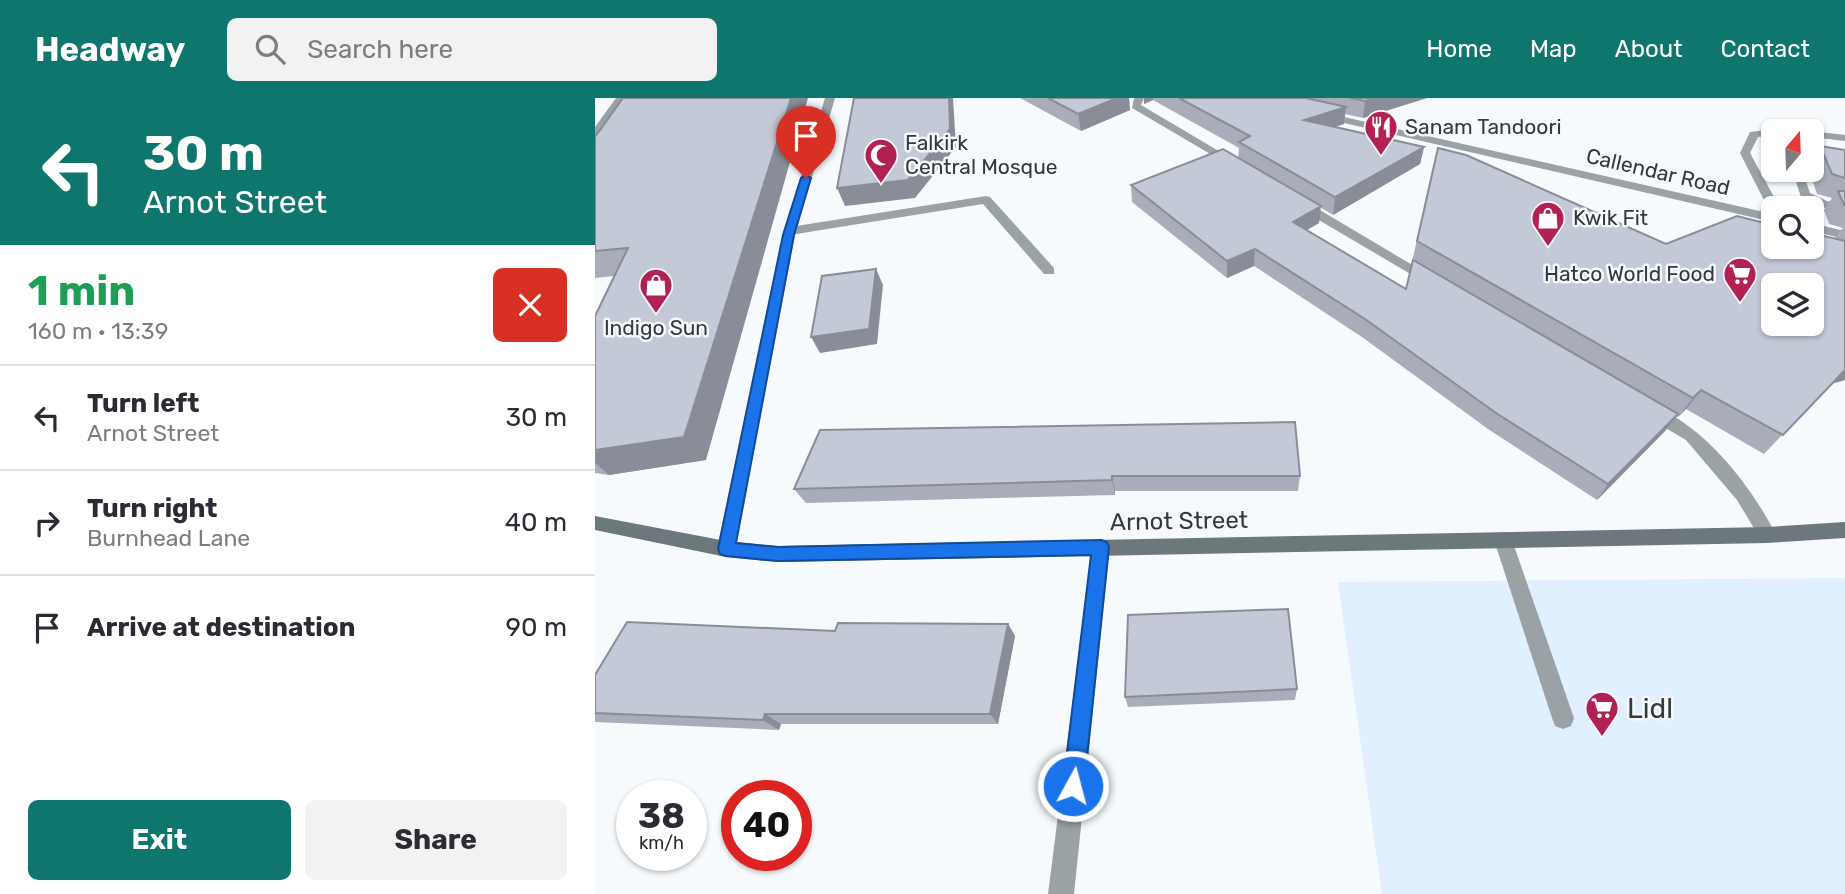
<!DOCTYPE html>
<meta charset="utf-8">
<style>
:root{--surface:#fff;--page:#f2f2f3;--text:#2b2b33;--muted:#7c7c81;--line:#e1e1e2;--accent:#0f766e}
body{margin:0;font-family:Rubik,sans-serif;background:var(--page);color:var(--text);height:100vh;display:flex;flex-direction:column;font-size:26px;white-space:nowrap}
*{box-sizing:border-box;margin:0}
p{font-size:23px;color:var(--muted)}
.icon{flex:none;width:38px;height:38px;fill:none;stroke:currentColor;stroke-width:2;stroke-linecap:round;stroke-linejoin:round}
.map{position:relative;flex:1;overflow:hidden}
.side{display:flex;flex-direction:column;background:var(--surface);width:595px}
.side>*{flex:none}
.banner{background:#0f766e;color:#fff;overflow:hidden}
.needle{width:46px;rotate:19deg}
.controls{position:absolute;left:1166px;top:21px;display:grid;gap:14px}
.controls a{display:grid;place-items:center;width:63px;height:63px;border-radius:10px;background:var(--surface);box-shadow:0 2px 5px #0004;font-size:35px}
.speed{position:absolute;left:21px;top:682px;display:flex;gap:14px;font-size:35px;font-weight:700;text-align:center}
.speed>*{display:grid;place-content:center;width:91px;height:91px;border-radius:50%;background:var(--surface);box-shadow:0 2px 5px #0004;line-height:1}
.speed small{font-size:18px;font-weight:400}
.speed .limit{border:10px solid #d22;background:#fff;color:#111}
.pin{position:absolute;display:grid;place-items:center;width:60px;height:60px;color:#fff;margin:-72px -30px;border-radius:50% 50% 50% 0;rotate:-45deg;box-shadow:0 0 7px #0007}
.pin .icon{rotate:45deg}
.me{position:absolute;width:77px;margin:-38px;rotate:7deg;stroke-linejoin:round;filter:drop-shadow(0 0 5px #0008)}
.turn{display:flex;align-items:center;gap:24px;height:147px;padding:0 28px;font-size:32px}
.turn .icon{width:91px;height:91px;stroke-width:2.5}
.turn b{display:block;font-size:49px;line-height:60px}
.round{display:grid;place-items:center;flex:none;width:74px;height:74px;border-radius:10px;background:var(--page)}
.summary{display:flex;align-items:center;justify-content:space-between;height:119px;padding:0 28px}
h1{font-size:42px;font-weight:700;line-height:52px;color:#1e9e55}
.button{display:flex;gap:14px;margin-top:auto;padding:14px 28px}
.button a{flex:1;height:80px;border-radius:10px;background:var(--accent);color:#fff;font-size:28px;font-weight:700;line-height:80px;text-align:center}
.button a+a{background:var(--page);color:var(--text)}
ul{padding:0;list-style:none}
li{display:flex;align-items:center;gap:21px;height:105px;padding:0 28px;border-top:2px solid var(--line)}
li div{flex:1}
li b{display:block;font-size:26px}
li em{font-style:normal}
header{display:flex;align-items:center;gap:42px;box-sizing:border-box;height:98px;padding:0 35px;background:var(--accent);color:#fff}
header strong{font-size:33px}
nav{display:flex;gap:38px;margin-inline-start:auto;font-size:24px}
.search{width:490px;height:63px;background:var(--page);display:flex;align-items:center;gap:18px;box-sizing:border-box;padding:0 24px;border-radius:10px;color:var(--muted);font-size:26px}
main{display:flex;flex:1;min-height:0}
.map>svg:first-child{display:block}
.built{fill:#e0f0fe}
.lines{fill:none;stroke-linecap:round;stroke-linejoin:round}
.service{fill:#9aa2a5;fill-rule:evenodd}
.minor{fill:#9aa2a5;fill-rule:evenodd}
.tertiary{fill:#9aa2a5;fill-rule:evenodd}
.secondary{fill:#6d787c;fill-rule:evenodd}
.wall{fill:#a9adba}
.shaded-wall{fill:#898d97}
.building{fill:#c4c9d8;stroke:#898d97;stroke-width:2;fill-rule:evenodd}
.route{fill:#1a73e8;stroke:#114b97;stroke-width:2}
.labels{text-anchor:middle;stroke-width:5;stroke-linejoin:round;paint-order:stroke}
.far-poi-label{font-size:21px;fill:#33393d;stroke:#f7fafd;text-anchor:start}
.far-street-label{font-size:21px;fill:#33393d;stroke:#f7fafd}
.street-label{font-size:24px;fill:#33393d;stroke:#f7fafd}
.near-poi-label{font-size:28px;fill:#33393d;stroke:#f7fafd;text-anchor:start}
</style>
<header>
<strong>Headway</strong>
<div class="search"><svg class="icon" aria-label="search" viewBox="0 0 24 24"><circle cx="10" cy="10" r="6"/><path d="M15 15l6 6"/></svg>Search here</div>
<nav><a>Home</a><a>Map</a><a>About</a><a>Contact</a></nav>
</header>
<main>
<section class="side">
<div class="banner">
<div class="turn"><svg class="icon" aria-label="left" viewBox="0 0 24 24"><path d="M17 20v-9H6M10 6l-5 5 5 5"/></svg><div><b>30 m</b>Arnot Street</div></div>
</div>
<div class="summary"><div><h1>1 min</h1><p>160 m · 13:39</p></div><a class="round" style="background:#d93025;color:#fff"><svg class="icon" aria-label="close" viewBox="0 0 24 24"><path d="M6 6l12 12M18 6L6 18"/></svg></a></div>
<ul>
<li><svg class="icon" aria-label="left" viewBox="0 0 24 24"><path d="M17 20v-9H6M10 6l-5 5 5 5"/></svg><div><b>Turn left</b><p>Arnot Street</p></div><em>30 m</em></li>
<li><svg class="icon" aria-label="right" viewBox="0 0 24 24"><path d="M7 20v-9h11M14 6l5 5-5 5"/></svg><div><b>Turn right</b><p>Burnhead Lane</p></div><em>40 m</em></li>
<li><svg class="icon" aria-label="arrive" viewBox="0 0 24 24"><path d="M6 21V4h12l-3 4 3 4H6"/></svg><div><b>Arrive at destination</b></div><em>90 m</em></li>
</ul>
<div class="button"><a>Exit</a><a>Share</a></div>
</section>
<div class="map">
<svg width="1250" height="796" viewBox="0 0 1250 796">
<rect width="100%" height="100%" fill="#f7fafd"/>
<polygon class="built" points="1250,480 1250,796 787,796 743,484"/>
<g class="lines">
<g class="service">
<polygon points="1178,31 1183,33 1178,33 1178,37 1163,39 1155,55 1185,110 1178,110 1178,113 1173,110 1145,55 1155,34"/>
<polygon points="1214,33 1216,33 1250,37 1250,43 1216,39"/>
<polygon points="1216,52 1250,57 1250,63 1216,58"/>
<polygon points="1197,72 1207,72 1215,95 1232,103 1250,105 1250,113 1225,109 1206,99"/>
<polygon points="391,98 395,99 459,170 459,176 449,176 388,106 195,137 189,133 195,129"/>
<polygon points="908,434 914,437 917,442 979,620 976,628 968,631 960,628 957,620 899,442 902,437"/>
</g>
<g class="minor">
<polygon points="21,0 31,0 4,38 0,39 0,29"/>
<polygon points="230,0 240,0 200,137 140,451 138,457 131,459 124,457 122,451 188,137"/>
<polygon points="539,0 549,0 546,7 644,65 634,67 537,10"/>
<polygon points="727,14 1178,116 1178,124 723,19 723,15"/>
<polygon points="700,102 708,102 841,181 839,184 829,184 700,108"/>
<polygon points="1216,125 1250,133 1250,141 1216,133"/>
<path d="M 1056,308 C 1107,324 1158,390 1181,437 L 1178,442 L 1172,445 L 1166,442 L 1142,402 L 1091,342 L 1050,318 L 1048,314 Z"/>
</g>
<polygon class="tertiary" points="506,441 513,443 515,449 479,796 453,796 497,449 499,443"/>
<polygon class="secondary" points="0,418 131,443 183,448 1172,429 1250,424 1250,440 1172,445 183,464 131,459 0,432"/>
</g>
<g class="wall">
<polygon points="425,0 534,0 535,12 486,33"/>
<polygon points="549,0 832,0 768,20 750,16 749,26 740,29 829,49 825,66 738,117 725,109 724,125 712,132 811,191 838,69 1071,146 1239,141 1248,130 1234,126 1229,112 1237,100 1222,96 1214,72 1216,72 1216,61 1225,48 1250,52 1250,282 1236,286 1169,356 1091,311 1083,319 1081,318 1070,333 1002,402 893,331 767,239 659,168 632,180 537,104 536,87 643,60 644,50 558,2 549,6"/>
<polygon points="0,39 111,362 14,377 0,375 0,218 19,178 0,180"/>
<polygon points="225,332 705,378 703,393 520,393 520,397 211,405 199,391"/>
<polygon points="413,526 420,538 403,626 186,626 184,632 0,624 0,577 240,533"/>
<polygon points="702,591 700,602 533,609 530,599"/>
</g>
<g class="shaded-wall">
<polygon points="196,0 213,0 111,362 14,377 0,365 0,352"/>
<polygon points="354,0 358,0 361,49 320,100 250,108 242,90"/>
<polygon points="522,0 534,0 535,12 486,33 483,16"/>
<polygon points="549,0 558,0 558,2 549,6"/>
<polygon points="781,0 832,0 768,20 770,3"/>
<polygon points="751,9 749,26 708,39 709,22"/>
<polygon points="829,49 825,66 738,117 740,99"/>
<polygon points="726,108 724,125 696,141 698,124"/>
<polygon points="660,151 659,168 632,180 632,163"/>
<polygon points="281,171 288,187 282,246 225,255 216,239"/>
<polygon points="1250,272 1250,282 1236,286"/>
<polygon points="1106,292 1091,311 1083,319 1098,300"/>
<polygon points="1083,316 1070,333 1002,402 1013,386"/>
<polygon points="517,378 520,393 520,397 517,382"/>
<polygon points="413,526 420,538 403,626 395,616"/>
<polygon points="170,616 186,626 184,632 168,622"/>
</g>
<g class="building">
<polygon points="28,0 196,0 89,339 0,352 0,218 33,150 0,153 0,39"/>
<polygon points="259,0 354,0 355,31 313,82 242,90"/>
<polygon points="453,0 522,0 483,16"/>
<polygon points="584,0 711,0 751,9 709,22 829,49 740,99 644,44 655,38"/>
<polygon points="755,0 781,0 770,3"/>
<polygon points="1225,48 1250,52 1250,80 1237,76"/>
<path d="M 843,50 L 871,57 L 1071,146 L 1142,118 L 1178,127 L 1178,149 L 1216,149 L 1216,135 L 1250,143 L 1250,272 L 1188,337 L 1106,292 L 1098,300 L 822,143 ZM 1178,187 L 1216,187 L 1216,226 L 1178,226 Z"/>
<polygon points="628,51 726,108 698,124 811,191 818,162 1083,316 1013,386 901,315 770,221 660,151 632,163 536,87"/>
<polygon points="1243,93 1250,93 1250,107 1249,107"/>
<polygon points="281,171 274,231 216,239 227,178"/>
<polygon points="700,324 705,378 517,378 517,382 199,391 225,332"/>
<polygon points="693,511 702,591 530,599 533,517"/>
<polygon points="32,524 240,533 243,525 413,526 395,616 170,616 168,622 0,615 0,577"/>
</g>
<polygon class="route" points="211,77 216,80 199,137 141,445 183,449 506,442 512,444 514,449 489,688 486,696 478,699 471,696 468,688 496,457 183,463 131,458 125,456 123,451 188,137 206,80"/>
<defs>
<symbol id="restaurant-pin" viewBox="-11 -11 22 30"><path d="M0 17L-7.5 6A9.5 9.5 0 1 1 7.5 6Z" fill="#b12154" stroke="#f7fafd"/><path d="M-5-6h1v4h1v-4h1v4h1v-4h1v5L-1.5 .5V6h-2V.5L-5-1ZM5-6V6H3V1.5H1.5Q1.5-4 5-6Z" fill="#fff"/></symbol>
<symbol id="mosque-pin" viewBox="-11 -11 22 30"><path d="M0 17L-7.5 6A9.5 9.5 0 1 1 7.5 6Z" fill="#b12154" stroke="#f7fafd"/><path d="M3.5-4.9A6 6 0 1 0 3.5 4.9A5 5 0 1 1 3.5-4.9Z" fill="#fff"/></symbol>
<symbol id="shop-pin" viewBox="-11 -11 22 30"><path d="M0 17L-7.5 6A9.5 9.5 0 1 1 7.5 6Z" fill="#b12154" stroke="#f7fafd"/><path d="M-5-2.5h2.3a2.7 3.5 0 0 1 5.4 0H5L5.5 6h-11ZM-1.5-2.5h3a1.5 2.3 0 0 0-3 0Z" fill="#fff"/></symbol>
<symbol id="supermarket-pin" viewBox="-11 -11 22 30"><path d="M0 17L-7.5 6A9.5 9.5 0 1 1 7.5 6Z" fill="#b12154" stroke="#f7fafd"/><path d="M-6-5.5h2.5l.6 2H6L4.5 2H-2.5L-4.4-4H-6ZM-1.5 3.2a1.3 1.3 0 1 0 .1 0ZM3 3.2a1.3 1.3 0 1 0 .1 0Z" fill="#fff"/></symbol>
</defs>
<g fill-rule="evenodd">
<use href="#restaurant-pin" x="767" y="10" width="38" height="52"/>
<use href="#mosque-pin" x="267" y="38" width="38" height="52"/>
<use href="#shop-pin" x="934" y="101" width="38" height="52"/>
<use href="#supermarket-pin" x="1126" y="157" width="38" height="52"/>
<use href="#shop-pin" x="42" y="168" width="38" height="52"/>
<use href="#supermarket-pin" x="988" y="591" width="38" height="52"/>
</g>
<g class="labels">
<g class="far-poi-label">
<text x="810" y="36">Sanam Tandoori</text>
<text x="310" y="52">Falkirk<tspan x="310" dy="24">Central Mosque</tspan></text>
<text x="978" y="127">Kwik Fit</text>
<text x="1120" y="183" text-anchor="end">Hatco World Food</text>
<text x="61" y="237" text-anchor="middle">Indigo Sun</text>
</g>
<g class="far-street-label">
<text transform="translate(1063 74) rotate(13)" y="7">Callendar Road</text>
</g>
<g class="street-label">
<text transform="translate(584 423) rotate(-1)" y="8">Arnot Street</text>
</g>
<g class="near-poi-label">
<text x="1032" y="620">Lidl</text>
</g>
</g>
</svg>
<div class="controls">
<a><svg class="needle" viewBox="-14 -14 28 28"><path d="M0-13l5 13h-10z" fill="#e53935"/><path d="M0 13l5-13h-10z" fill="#7c7c81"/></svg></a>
<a><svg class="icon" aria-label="search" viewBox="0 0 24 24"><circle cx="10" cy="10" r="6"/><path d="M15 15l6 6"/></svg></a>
<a><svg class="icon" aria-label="layers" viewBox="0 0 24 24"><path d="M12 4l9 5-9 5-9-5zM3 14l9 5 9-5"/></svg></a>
</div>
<div class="speed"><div>38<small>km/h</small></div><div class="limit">40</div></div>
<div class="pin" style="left:211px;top:80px;background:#d93025"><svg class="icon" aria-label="arrive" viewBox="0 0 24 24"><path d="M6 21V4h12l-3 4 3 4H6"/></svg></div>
<svg class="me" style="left:478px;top:688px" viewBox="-20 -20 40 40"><circle r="17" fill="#1a73e8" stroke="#fff" stroke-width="3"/><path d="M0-11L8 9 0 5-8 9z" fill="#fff"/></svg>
</div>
</main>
